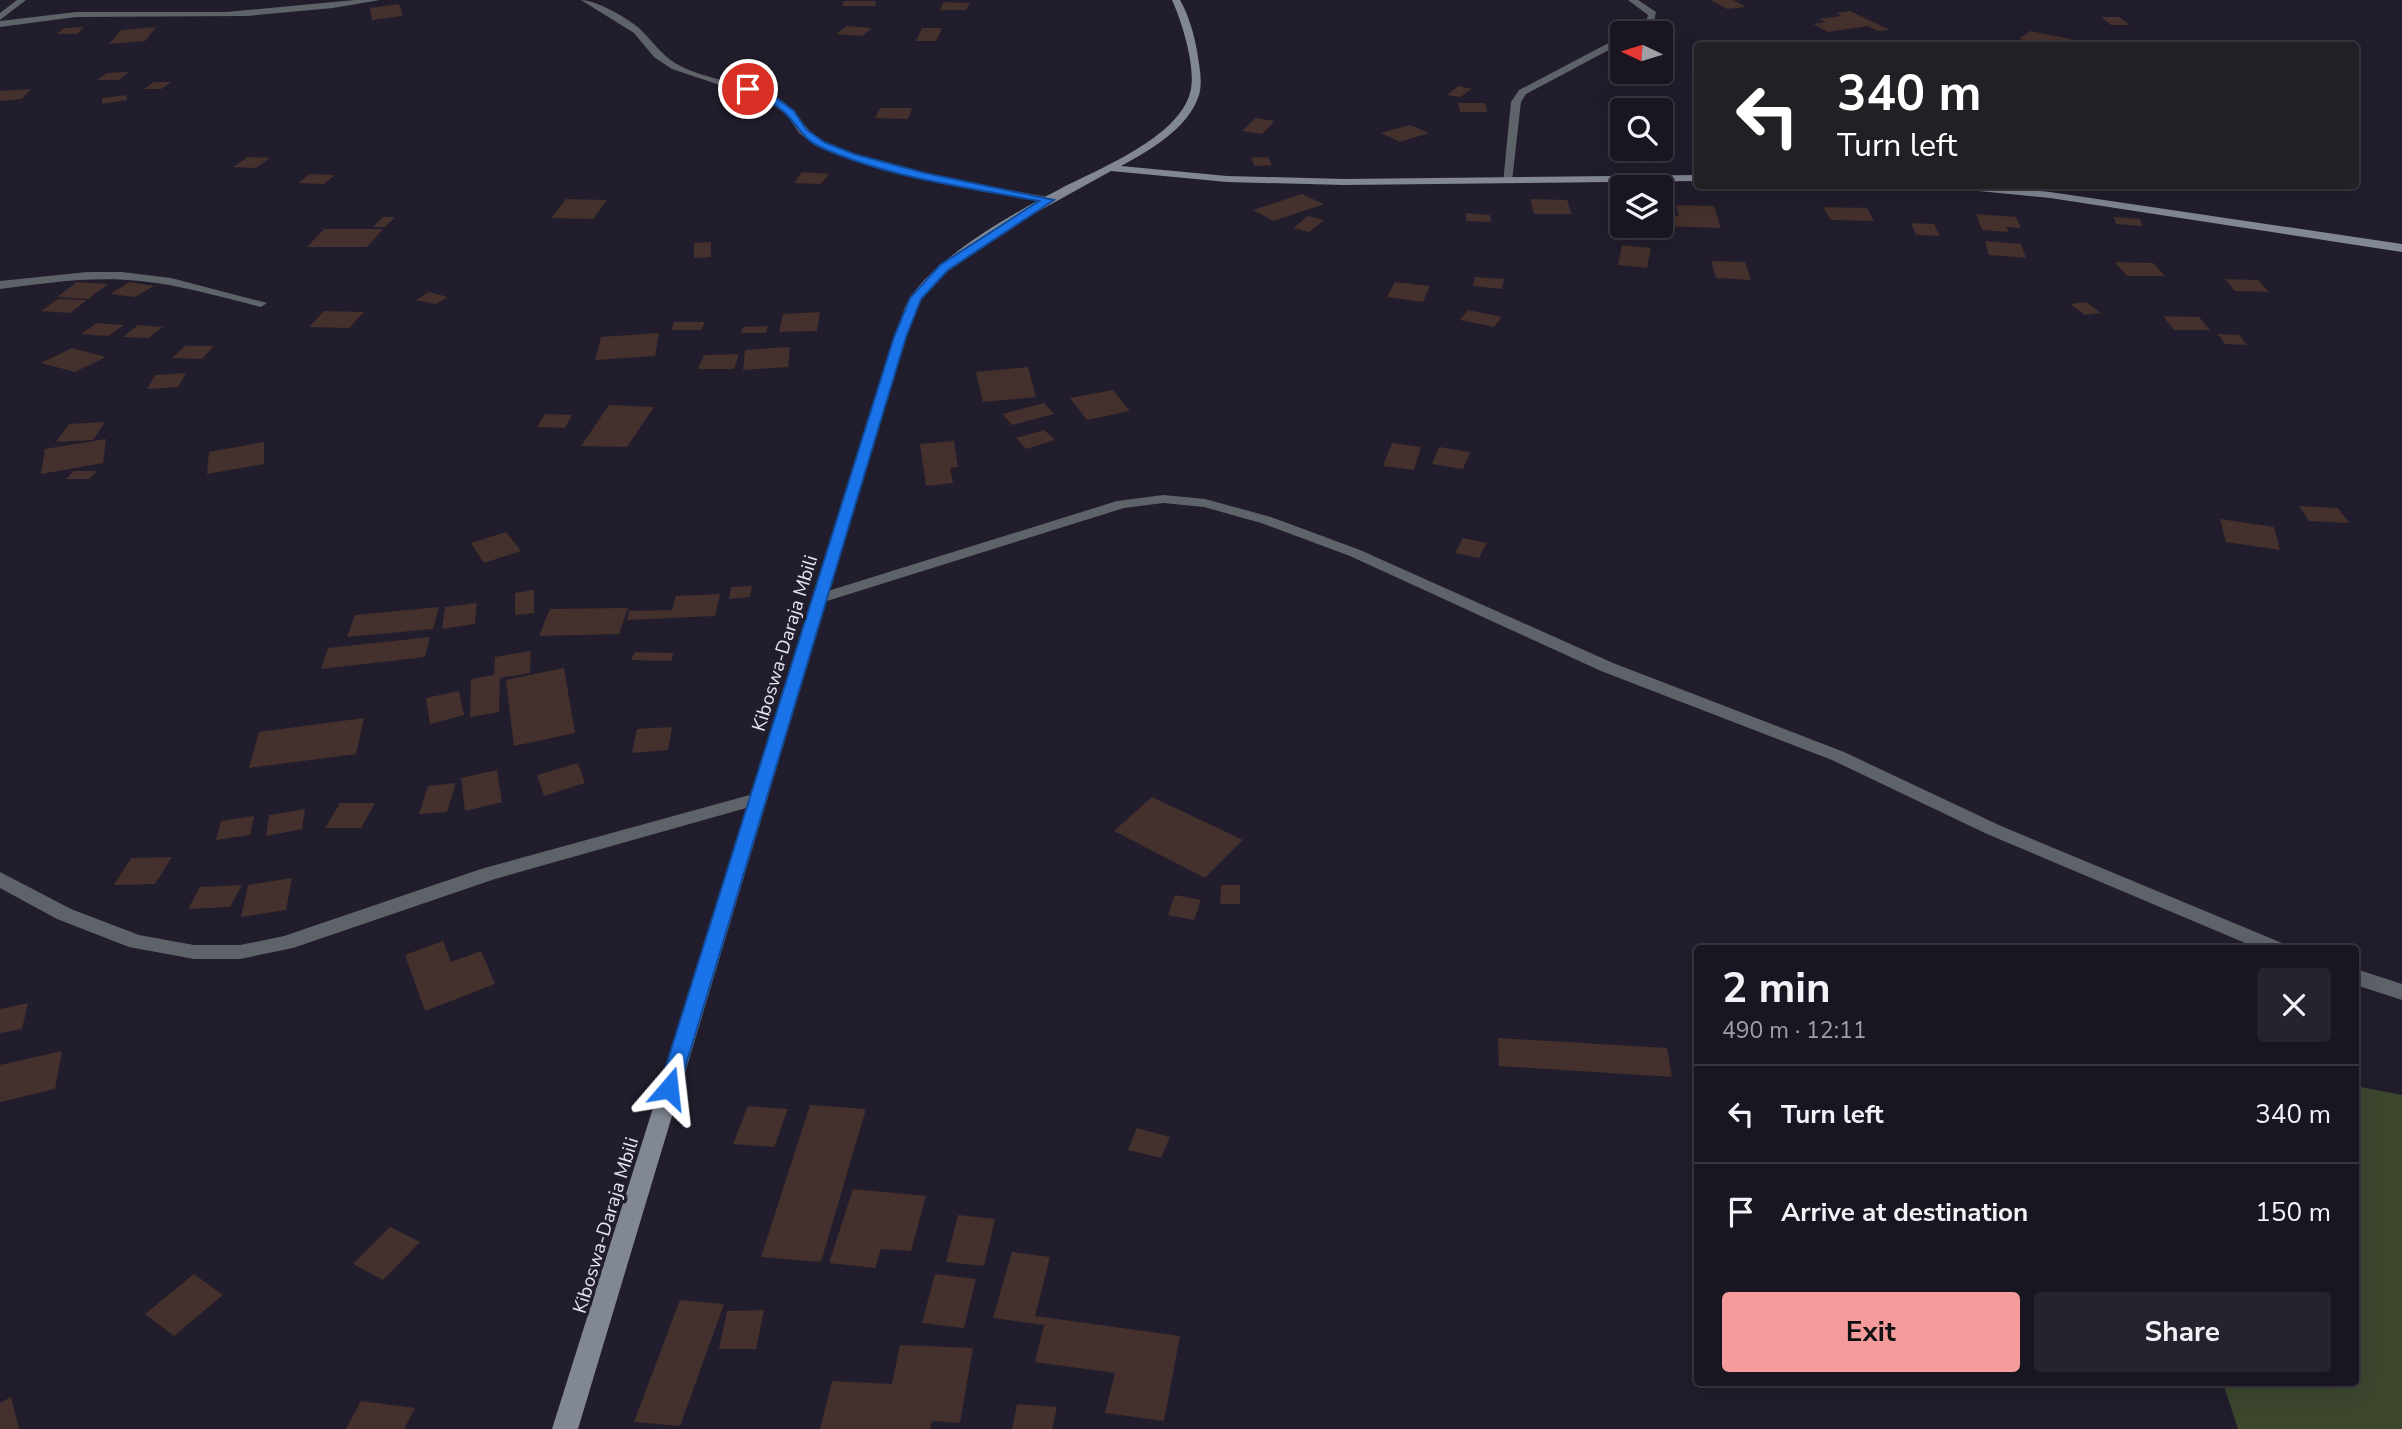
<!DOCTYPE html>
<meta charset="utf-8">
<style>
:root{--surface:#1a1621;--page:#27232e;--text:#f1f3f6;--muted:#9f9fa5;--line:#38353f;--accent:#f59b9c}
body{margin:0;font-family:"Nunito Sans",sans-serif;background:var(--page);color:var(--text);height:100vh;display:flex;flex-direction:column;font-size:26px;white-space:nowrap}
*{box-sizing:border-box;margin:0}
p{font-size:23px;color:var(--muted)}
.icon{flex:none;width:38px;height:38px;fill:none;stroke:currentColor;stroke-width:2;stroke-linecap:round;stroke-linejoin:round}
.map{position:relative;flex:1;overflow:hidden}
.sheet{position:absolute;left:1694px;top:945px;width:665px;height:441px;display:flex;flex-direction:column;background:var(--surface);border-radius:7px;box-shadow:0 7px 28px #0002,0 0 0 2px var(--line)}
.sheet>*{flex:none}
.hud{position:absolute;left:1694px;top:42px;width:665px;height:147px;border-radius:7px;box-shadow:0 7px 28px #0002,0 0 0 2px var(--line);background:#202124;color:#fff;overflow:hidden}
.needle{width:46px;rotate:274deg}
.controls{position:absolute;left:1610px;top:21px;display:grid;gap:14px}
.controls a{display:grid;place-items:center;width:63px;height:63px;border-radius:7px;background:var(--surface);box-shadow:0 7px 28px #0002,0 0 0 2px var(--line);font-size:35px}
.pin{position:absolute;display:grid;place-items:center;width:60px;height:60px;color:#fff;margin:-30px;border:4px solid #fff;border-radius:50%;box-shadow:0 2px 7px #0007}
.me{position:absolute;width:77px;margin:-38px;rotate:17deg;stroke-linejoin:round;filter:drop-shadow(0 0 5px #0008)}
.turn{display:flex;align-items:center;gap:24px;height:147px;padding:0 28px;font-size:32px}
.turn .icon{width:91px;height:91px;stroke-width:2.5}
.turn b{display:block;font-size:49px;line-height:60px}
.round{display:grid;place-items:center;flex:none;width:74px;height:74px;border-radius:7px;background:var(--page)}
.headline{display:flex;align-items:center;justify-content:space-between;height:119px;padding:0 28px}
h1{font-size:42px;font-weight:700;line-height:52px}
.action{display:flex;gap:14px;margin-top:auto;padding:14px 28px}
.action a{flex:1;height:80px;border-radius:7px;background:var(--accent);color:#111;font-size:28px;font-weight:700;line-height:80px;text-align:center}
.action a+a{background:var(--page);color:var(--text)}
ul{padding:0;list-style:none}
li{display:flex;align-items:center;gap:21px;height:98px;padding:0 28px;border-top:2px solid var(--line)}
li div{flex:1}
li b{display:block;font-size:26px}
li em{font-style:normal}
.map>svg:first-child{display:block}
.green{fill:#3c472e}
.building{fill:#44302d}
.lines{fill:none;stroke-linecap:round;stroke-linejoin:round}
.minor{fill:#5e6269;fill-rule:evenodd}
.secondary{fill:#818793;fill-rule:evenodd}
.route{fill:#1a73e8;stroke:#114b97;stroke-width:2}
.labels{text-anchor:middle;stroke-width:7;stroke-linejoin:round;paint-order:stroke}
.street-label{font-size:19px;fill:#e6e3ee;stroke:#221d2c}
</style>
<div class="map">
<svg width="2402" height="1429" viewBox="0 0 2402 1429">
<rect width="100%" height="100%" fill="#221d2c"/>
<polygon class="green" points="2356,1086 2402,1095 2402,1429 2238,1429 2223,1383 2356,1382"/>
<g class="building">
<polygon points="1711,0 1733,0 1746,7 1727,9"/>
<polygon points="844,1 876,1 875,6 842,6"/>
<polygon points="944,2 970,3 966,10 940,10"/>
<polygon points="399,4 403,16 372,20 370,8"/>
<polygon points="1850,11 1890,30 1878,31 1868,26 1828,32 1813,24 1826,22 1819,19 1842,16 1836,13"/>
<polygon points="2101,17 2119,17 2130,25 2111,25"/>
<polygon points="847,26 872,28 862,36 836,34"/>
<polygon points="84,27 77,34 57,34 64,28"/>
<polygon points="156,27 145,41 109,44 121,30"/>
<polygon points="922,28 942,28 936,41 916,41"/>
<polygon points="2030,31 2071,39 2063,46 2052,46 2019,39"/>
<polygon points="129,72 119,80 97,80 107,73"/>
<polygon points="154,82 171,82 161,89 144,89"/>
<polygon points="1459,86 1472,89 1460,97 1447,95"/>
<polygon points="31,89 22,99 0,101 0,91"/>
<polygon points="126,95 127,100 102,104 102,98"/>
<polygon points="1458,103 1485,103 1487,112 1460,112"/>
<polygon points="880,108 912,108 908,119 875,118"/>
<polygon points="1255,118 1275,121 1262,134 1242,131"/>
<polygon points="1410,125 1429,133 1400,142 1381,133"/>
<polygon points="248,157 270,158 256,168 233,167"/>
<polygon points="1268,157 1272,165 1255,166 1251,158"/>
<polygon points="802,172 829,174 821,184 794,183"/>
<polygon points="310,174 335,175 324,184 298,183"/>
<polygon points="1302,194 1324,204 1274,221 1253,210"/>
<polygon points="566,199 607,200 593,219 551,218"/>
<polygon points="1530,199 1567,200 1572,214 1534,214"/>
<polygon points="1676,205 1714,206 1721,228 1661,226 1661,215 1679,216"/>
<polygon points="1823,207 1867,208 1874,221 1831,220"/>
<polygon points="1466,213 1490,215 1491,222 1466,221"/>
<polygon points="1976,214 2016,217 2021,228 2006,227 2009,232 1982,230"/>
<polygon points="1308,216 1324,220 1309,232 1293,228"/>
<polygon points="383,217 395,217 385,227 373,227"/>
<polygon points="2114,217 2140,219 2142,226 2116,224"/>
<polygon points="1911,223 1934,224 1940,236 1916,235"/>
<polygon points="324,229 383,229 367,247 307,247"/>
<polygon points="1985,241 2021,244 2026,258 1989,255"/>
<polygon points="711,242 711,257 694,258 694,243"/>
<polygon points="1622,245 1651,248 1647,268 1618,265"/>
<polygon points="1711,261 1745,262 1751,280 1716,278"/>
<polygon points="2115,262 2153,263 2165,276 2127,276"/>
<polygon points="1475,277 1504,279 1502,289 1473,286"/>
<polygon points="2225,279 2258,280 2269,292 2235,291"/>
<polygon points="77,282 108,284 88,299 57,297"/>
<polygon points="130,282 154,286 135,297 110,294"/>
<polygon points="1395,282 1430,286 1423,302 1387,297"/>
<polygon points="429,292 448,297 435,304 416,300"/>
<polygon points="58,299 87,300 70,313 41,311"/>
<polygon points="2086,302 2101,313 2085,315 2070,304"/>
<polygon points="1468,310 1502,317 1494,327 1460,320"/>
<polygon points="324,311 364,312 349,328 309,327"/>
<polygon points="820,312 817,331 779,332 783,314"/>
<polygon points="2163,316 2199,317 2210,330 2174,330"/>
<polygon points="674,322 705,322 701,330 671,330"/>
<polygon points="97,323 124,325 108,336 81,334"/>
<polygon points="138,325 163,327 148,338 123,337"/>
<polygon points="768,326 766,333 741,333 743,327"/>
<polygon points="659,333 655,356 595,360 601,337"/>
<polygon points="2218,334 2239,335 2247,345 2225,344"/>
<polygon points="185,346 214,346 202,359 172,358"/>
<polygon points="790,347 788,367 743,370 745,350"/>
<polygon points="72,348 106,357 75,372 41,363"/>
<polygon points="739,354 734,369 698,369 704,355"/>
<polygon points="1028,367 1036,397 983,402 976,372"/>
<polygon points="186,373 178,387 147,389 155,375"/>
<polygon points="1113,390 1130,411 1087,420 1070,398"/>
<polygon points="1044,403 1054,414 1012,425 1002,414"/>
<polygon points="609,405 654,407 627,447 581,446"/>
<polygon points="545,414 572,415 565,428 537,427"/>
<polygon points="105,422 93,440 56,442 69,424"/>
<polygon points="1044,430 1055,440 1026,449 1016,438"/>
<polygon points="106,439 103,463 41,474 45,449"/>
<polygon points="954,441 958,467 950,468 953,483 926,486 920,444"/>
<polygon points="264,442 264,464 207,474 209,452"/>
<polygon points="1392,443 1421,447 1414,470 1383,466"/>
<polygon points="1439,447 1470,452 1463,469 1432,464"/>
<polygon points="74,471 97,471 89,479 66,479"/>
<polygon points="2299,506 2338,508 2349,523 2309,521"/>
<polygon points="2220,519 2274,527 2280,550 2226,542"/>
<polygon points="506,532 521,551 484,563 471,543"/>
<polygon points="1463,538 1487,543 1479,558 1455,553"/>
<polygon points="752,586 750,597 729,599 731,587"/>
<polygon points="534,590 534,613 515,615 515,593"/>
<polygon points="720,594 715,616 627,620 629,611 672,610 676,596"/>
<polygon points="477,603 475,624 442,629 445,607"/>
<polygon points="439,607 433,629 347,637 355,615"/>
<polygon points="628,608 619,634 539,636 550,609"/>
<polygon points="430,637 425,657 321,669 328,648"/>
<polygon points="531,651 530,673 500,678 499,712 470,717 471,679 494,675 495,657"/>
<polygon points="635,652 674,653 671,661 631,660"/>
<polygon points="564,668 575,733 514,746 506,680"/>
<polygon points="459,691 464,715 430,724 426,698"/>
<polygon points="364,718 356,754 249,768 259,732"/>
<polygon points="672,727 668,750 632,753 637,729"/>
<polygon points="578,763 585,783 544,796 537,775"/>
<polygon points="497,770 502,802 465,811 461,778"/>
<polygon points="456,783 447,812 419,814 428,786"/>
<polygon points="1152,797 1243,840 1205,878 1114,831"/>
<polygon points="340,803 375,803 361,828 325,828"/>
<polygon points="305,809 302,829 266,836 269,815"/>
<polygon points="254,816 250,835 216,840 221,821"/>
<polygon points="172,857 155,884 114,885 131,858"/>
<polygon points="292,878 286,910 241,917 248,885"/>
<polygon points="242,885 230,907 188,909 200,887"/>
<polygon points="1221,885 1240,885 1240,904 1220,904"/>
<polygon points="1175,895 1201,900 1194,920 1168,915"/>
<polygon points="443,941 451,962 481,951 495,984 425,1011 405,955"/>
<polygon points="28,1003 22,1029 0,1033 0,1009"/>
<polygon points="1498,1038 1667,1048 1672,1077 1499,1066"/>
<polygon points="62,1051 55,1089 0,1102 0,1065"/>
<polygon points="810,1105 866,1109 821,1262 761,1257"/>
<polygon points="748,1106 788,1109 774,1147 733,1144"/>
<polygon points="1137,1128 1170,1137 1161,1158 1128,1150"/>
<polygon points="853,1189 926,1196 911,1251 881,1249 875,1268 829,1263"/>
<polygon points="958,1215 995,1219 984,1266 946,1262"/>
<polygon points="390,1227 420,1242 383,1280 353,1264"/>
<polygon points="1012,1252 1050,1257 1035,1316 1180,1336 1164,1421 1105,1413 1115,1373 1035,1362 1044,1325 993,1318"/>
<polygon points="194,1274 223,1295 174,1336 145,1314"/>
<polygon points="935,1274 976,1279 964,1328 922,1323"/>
<polygon points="680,1300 724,1304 680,1426 634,1422"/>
<polygon points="764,1310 756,1349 719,1349 727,1311"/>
<polygon points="900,1345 973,1348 960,1423 932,1421 930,1429 820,1429 832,1381 892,1384"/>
<polygon points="11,1397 19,1429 0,1429 0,1403"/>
<polygon points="361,1401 415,1408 404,1429 346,1429"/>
<polygon points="1017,1404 1057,1407 1052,1429 1012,1429"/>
</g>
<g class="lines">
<g class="minor">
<polygon points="17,0 26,0 0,20 0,13"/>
<polygon points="355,0 380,0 333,8 247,16 76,17 0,27 0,21 76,12 226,12"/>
<path d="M 581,0 C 596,0 630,19 641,30 C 653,42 661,54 675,63 C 705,81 745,81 776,97 C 797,108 805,133 826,143 C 893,174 976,183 1048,197 L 1054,200 L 1048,203 L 924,179 L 847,158 L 816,146 L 799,133 L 787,115 L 768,101 L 672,69 L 654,57 L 634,33 Z"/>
<polygon points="1628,0 1638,0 1656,12 1653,26 1639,33 1629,33 1646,23 1648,15"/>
<polygon points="1622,36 1622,43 1526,94 1521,102 1512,181 1503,183 1511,102 1519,90"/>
<path d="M 87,272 L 122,272 L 171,278 L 267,303 L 261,307 C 221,297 181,285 140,281 C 93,276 46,283 0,289 L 0,281 Z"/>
<polygon points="1163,495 1205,499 1271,517 1360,550 1613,663 1844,752 2001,826 2282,943 2285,948 2257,948 1987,834 1832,760 1601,671 1350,556 1261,523 1204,507 1163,503 1124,508 827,601 815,601 813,598 815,595 1117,501"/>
<polygon points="757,793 764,795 766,799 764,803 495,879 293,948 240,959 194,959 129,947 57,919 0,888 0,872 71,909 139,935 194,945 240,945 284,936 481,869"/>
<polygon points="2356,969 2402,984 2402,1000 2356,985"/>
</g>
<g class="secondary">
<path d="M 1172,0 L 1180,0 C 1189,16 1194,34 1197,51 C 1199,65 1203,81 1199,95 C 1188,129 1150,150 1121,166 L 1227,176 L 1344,179 L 1698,175 L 1698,181 L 1344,185 L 1227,182 L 1111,171 L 1019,222 L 944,274 L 921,298 L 906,337 L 578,1429 L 552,1429 L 905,307 C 926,262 1015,212 1060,189 C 1098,169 1178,138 1190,93 C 1197,69 1182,22 1172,0 Z"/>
<polygon points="1954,186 1987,186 2050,192 2402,244 2402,252 2050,198 1959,189"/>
</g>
</g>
<path class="route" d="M 748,86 L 775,97 L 794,111 L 806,129 L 824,142 L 854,154 L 925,173 L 1054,200 L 948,270 L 921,299 L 906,337 L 679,1088 L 676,1093 L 669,1095 L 662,1093 L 659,1088 L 894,337 L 910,298 L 940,265 L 1039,201 C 967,187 888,178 820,147 C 804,140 798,126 786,114 C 774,102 760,97 744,91 L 743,89 Z"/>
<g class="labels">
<g class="street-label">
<text transform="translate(784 643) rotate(-73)" y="7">Kiboswa-Daraja Mbili</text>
<text transform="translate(605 1225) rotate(-73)" y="7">Kiboswa-Daraja Mbili</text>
</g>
</g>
</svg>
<div class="controls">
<a><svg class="needle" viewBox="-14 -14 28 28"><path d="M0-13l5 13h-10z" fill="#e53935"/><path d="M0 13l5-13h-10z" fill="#9f9fa5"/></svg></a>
<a><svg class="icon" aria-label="search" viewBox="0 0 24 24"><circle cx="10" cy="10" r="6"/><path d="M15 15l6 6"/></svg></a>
<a><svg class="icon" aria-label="layers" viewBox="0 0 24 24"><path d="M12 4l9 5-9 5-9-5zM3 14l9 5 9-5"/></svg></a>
</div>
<div class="pin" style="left:748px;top:89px;background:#d93025"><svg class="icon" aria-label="arrive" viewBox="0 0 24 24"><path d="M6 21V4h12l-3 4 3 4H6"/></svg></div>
<svg class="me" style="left:669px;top:1088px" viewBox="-20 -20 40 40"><path d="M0-17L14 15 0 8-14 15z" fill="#1a73e8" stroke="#fff" stroke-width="4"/></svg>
<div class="hud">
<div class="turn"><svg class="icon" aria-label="left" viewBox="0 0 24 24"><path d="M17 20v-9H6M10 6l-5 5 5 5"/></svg><div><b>340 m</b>Turn left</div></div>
</div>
<section class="sheet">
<div class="headline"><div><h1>2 min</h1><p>490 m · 12:11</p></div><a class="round"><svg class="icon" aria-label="close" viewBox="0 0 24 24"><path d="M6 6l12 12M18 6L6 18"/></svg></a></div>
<ul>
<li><svg class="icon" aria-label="left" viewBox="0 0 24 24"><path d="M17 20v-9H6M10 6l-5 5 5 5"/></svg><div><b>Turn left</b></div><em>340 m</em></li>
<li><svg class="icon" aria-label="arrive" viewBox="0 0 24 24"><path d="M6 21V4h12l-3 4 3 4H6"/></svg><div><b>Arrive at destination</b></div><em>150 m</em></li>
</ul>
<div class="action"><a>Exit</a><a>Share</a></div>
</section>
</div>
